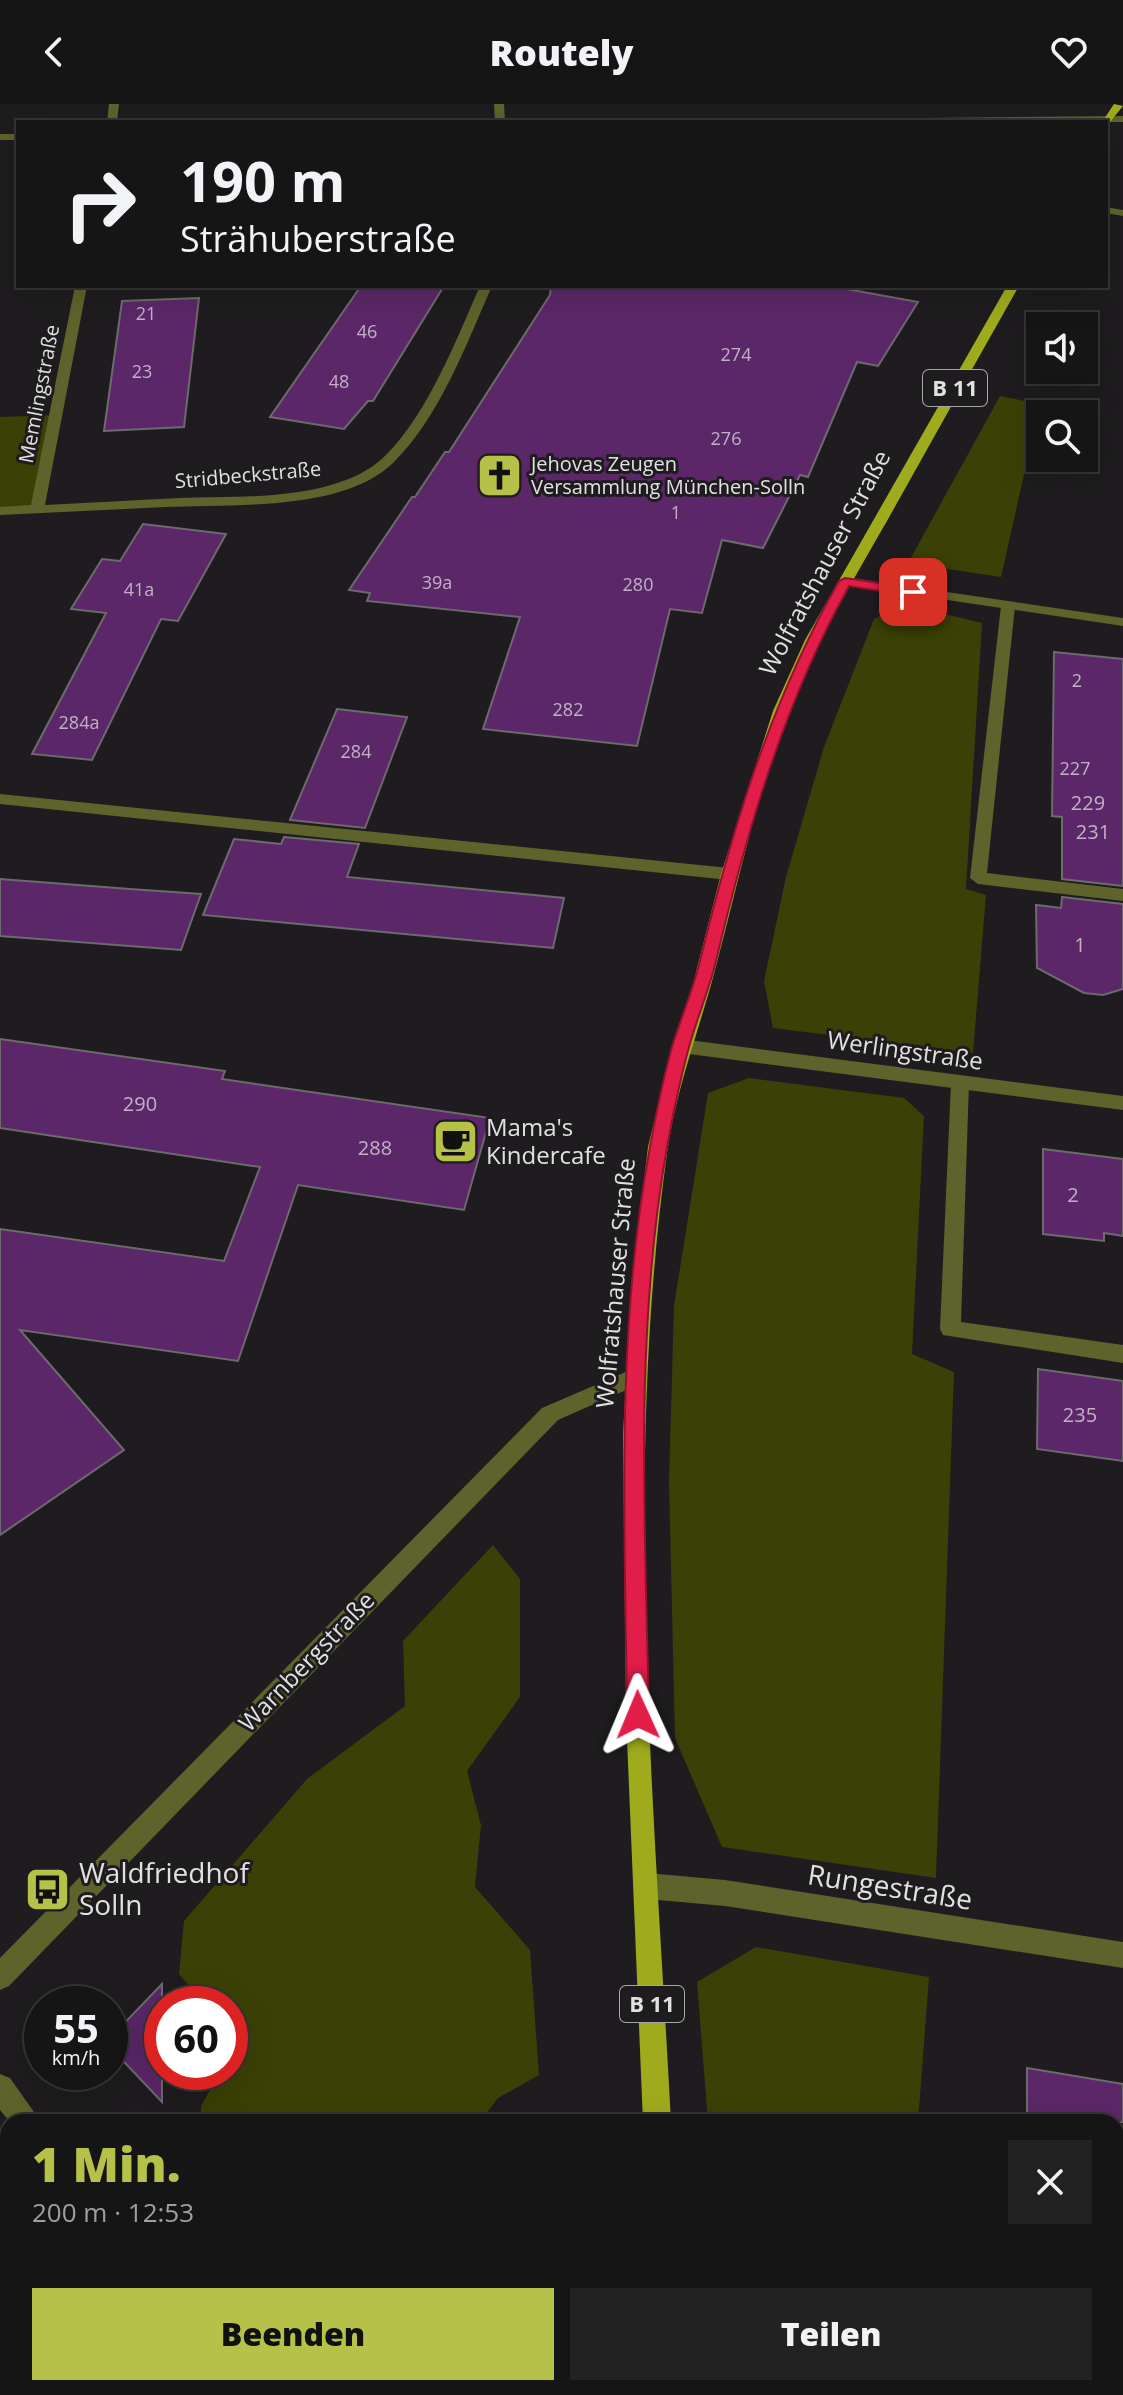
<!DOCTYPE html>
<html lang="de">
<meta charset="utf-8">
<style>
:root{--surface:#161516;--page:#232223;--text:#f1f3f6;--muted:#9e9fa1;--line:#353435;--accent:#b6c149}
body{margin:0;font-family:"Open Sans",sans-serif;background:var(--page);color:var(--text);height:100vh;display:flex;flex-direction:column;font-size:30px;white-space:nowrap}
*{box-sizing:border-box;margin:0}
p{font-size:26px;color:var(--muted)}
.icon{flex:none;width:44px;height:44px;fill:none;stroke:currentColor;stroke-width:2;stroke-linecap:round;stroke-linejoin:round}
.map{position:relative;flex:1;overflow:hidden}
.sheet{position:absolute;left:0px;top:2010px;width:1124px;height:282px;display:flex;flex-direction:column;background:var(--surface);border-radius:24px 24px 0 0;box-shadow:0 8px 32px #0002,0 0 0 2px var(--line)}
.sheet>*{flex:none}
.hud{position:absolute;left:16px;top:16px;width:1092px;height:168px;border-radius:0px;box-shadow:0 8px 32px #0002,0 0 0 2px var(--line);background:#161516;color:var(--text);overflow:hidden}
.controls{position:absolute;left:1026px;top:208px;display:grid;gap:16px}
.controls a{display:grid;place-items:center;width:72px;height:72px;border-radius:0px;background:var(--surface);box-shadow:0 8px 32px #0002,0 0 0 2px var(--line);font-size:40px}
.speed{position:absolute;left:24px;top:1882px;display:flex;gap:16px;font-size:40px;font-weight:700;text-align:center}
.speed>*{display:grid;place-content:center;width:104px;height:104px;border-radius:50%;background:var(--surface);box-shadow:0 8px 32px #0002,0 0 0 2px var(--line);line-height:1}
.speed small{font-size:20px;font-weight:400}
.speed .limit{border:12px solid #d22;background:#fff;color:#111}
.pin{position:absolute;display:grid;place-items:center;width:68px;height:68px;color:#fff;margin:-34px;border-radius:16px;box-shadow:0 4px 12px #0006}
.me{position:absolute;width:88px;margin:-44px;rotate:359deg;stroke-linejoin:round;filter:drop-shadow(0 0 6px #0008)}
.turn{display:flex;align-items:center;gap:28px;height:168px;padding:0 32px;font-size:36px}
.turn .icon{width:104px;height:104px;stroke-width:2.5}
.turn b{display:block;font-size:56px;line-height:68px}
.round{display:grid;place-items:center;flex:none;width:84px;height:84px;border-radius:0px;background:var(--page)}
.headline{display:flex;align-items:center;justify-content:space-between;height:136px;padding:0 32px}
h1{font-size:48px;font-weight:800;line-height:60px;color:var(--accent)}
.button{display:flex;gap:16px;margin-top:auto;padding:16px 32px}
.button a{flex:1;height:92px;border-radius:0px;background:var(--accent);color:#111;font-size:32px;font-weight:800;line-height:92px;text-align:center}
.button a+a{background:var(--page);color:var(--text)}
header{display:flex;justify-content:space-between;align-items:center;height:104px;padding:0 32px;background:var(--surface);font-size:36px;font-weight:800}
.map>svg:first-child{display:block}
.green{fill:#3b4006}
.building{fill:#5b2768;stroke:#6c6a6d;stroke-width:2}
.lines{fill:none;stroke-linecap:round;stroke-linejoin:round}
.lane{fill:#5d632a;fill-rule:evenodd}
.street{fill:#5d632a;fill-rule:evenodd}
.primary{fill:#9faa1c;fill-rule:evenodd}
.route{fill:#e11d48;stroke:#92132f;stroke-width:2}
.labels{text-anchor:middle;stroke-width:6;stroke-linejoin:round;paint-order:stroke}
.far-number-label{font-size:18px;fill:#c0b2c4}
.far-street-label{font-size:20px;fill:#e2e1e2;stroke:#1e1c1e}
.far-poi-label{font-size:20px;fill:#e2e1e2;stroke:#1e1c1e;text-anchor:start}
.number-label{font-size:20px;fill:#c0b2c4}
.shield{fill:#1e1c1e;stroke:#a7a6a7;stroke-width:2}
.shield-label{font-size:22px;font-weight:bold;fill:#e2e1e2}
.street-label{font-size:24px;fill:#e2e1e2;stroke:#1e1c1e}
.poi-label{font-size:24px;fill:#e2e1e2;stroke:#1e1c1e;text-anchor:start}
.near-poi-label{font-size:28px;fill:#e2e1e2;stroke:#1e1c1e;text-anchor:start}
.near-street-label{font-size:28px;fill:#e2e1e2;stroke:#1e1c1e}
</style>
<header><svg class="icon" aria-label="back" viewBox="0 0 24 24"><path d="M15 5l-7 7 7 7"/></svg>Routely<svg class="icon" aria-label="heart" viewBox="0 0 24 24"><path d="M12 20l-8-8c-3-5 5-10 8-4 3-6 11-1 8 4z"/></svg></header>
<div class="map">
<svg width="1123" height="2291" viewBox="0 0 1123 2291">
<rect width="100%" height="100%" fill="#1e1c1e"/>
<g class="green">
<polygon points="1000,292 1040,300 1001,473 934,463 928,474 902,470"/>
<polygon points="55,311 37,405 0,407 0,313"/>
<polygon points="903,500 982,519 966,785 986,791 973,949 773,924 764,877 786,773 824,643 874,515"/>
<polygon points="749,974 904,994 924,1012 912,1250 954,1268 936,1774 722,1743 675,1634 669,1377 674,1202 708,989"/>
<polygon points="493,1441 520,1475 520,1593 467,1667 481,1721 475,1783 530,1846 539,1971 498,1994 480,2018 201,2018 201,2002 220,1968 230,1968 230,1949 236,1938 230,1930 230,1900 204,1900 179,1870 184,1817 307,1675 405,1602 403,1537"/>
<polygon points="756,1843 929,1873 918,2018 708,2018 697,1878"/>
<polygon points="0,2112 8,2126 8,2284 124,2284 130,2291 0,2291"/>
<polygon points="1116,2163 1123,2165 1123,2291 728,2291 728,2284 1116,2284"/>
<polygon points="315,2284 515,2284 517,2291 322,2291"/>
</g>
<g class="building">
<polygon points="361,182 444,182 373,297 368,297 344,325 270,313"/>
<polygon points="551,182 830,182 918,198 878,262 857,258 808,373 800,371 763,444 722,436 702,509 670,505 637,642 483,625 520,513 367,497 370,489 349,486 412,393 415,393 445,348 449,348 550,191"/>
<polygon points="199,194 184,323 104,327 122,197"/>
<polygon points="143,420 226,430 178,517 161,515 92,656 32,650 106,509 71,505 102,455 120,457"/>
<polygon points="1054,548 1123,555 1123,782 1062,775 1062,713 1052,712"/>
<polygon points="337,605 407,613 365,724 290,716"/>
<polygon points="284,733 359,740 347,773 564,794 553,844 203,811 234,735 281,740"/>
<polygon points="0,775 130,785 201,790 181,846 0,832"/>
<polygon points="1062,793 1123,800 1123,885 1103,891 1084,889 1037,864 1036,801 1061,804"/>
<polygon points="0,935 225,967 222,975 490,1014 464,1106 298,1081 238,1257 20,1226 124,1346 0,1431 0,1125 224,1157 260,1063 0,1024"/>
<polygon points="1043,1045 1123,1055 1123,1132 1104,1129 1104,1137 1043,1130"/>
<polygon points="1038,1265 1123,1277 1123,1357 1037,1345"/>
<polygon points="162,1880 162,1998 110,1943 110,1934"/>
<polygon points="1027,1964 1123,1980 1123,2018 1027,2018"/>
</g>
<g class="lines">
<g class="lane">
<polygon points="1106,103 1123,106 1123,112 1106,109"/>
<polygon points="1008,498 1015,502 987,769 1123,785 1123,797 978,780 970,774 1001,502"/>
<polygon points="0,690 729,764 737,770 729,776 0,700"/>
<polygon points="960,972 969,979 961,1218 1123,1241 1123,1259 943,1231 940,1225 951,979"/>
</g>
<g class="street">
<polygon points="109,0 119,0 117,18 107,18"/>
<polygon points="494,0 504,0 505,18 495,18"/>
<polygon points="1123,12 1123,18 827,18 832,15"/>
<rect x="0" y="30" width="18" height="6"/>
<path d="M 75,182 L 87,182 L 45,401 C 90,399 134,396 179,394 C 240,392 338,398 385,352 C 428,310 456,236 480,182 L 492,182 C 466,241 440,312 394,358 C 344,408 231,400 165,403 C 110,406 55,408 0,411 L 0,403 L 31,401 Z"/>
<polygon points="845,473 1123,514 1123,522 840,480 840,474"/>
<polygon points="681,935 1123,992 1123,1006 681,949 672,942"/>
<polygon points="635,1264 642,1267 646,1273 642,1279 558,1316 9,1882 0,1886 0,1854 542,1304"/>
<polygon points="647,1769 725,1776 1123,1838 1123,1864 725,1802 647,1795 638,1791 634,1782 638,1773"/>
<polygon points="0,1970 10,1974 41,2018 10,2018 0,2006"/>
<polygon points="226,2284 259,2284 262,2291 229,2291"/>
</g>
<g class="primary">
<polygon points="1114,0 1123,2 1106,23 1106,18 1102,18"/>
<path d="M 1007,182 L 1019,182 C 975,260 931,338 887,417 C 852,478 816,538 790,604 C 755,694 736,789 711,881 C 695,937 675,991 667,1049 C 623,1369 654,1696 671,2018 L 643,2018 L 626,1611 L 623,1331 L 631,1188 L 648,1043 L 672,942 L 692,884 L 721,770 L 773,607 L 805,536 Z"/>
<rect x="653" y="2284" width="30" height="7"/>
</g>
</g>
<path class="route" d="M 845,474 L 913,484 L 920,488 L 913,492 L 849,482 C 784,599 747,726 716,857 C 709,886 697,914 689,943 C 680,976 673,1010 667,1043 C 634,1230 645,1422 649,1611 L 646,1618 L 638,1621 L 630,1618 L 627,1611 C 625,1422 615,1230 650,1043 C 656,1010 663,976 672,943 C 681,914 693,886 700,857 C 733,722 770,599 839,477 Z"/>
<defs>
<symbol id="church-square" viewBox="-11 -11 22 22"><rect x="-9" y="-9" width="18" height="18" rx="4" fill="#b6c149" stroke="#1e1c1e"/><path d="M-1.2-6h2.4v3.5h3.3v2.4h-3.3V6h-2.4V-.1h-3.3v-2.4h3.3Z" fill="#111"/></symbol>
<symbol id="cafe-square" viewBox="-11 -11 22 22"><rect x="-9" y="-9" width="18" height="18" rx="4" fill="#b6c149" stroke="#1e1c1e"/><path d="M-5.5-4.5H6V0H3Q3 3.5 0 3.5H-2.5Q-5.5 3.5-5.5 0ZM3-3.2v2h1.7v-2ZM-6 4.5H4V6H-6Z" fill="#111"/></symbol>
<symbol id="bus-square" viewBox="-11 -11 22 22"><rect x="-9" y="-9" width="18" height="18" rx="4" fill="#b6c149" stroke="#1e1c1e"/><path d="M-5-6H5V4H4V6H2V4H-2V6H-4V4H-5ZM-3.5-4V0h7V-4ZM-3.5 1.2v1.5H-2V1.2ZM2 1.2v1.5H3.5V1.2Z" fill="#111"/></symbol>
</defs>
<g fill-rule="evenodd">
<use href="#church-square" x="474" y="346" width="51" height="51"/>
<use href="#cafe-square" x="430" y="1012" width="51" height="51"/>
<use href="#bus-square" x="22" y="1760" width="51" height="51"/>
</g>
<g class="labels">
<g class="far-number-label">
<text x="146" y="216">21</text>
<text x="367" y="234">46</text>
<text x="736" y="257">274</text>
<text x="142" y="274">23</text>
<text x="339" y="284">48</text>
<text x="726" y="341">276</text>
<text x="676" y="415">1</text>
<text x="437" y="485">39a</text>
<text x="638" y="487">280</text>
<text x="139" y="492">41a</text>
<text x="1077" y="583">2</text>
<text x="568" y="612">282</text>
<text x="79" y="625">284a</text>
<text x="356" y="654">284</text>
<text x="1075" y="671">227</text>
</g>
<g class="far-street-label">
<text transform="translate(39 290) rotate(-79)" y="7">Memlingstraße</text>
<text transform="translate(248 371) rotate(-5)" y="7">Stridbeckstraße</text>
</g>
<g class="far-poi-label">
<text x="531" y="367">Jehovas Zeugen<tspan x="531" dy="23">Versammlung München-Solln</tspan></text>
</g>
<g class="number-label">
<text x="1088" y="706">229</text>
<text x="1093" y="735">231</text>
<text x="1080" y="848">1</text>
<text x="140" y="1007">290</text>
<text x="375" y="1051">288</text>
<text x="1073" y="1098">2</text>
<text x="1080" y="1318">235</text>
</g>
<g class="shield">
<rect x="923" y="266" width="64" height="36" rx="6"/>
<rect x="620" y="1882" width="64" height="36" rx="6"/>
</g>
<g class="shield-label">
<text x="955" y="292">B 11</text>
<text x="652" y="1908">B 11</text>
</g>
<g class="street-label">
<text transform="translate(825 459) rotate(-62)" y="8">Wolfratshauser Straße</text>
<text transform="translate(905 947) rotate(8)" y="8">Werlingstraße</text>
<text transform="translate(616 1179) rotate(-85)" y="8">Wolfratshauser Straße</text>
<text transform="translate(307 1558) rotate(-46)" y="8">Warnbergstraße</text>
</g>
<g class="poi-label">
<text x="486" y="1032">Mama's<tspan x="486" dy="28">Kindercafe</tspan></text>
</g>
<g class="near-poi-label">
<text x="79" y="1779">Waldfriedhof<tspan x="79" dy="32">Solln</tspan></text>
</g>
<g class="near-street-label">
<text transform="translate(890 1783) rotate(9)" y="10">Rungestraße</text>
</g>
</g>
</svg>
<div class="controls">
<a><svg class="icon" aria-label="sound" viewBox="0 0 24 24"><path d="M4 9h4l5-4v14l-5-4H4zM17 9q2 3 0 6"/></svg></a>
<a><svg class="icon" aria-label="search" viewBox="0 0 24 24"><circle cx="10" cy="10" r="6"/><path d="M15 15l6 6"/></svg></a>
</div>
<div class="speed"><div>55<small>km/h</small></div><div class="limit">60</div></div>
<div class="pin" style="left:913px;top:488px;background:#d93025"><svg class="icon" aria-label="arrive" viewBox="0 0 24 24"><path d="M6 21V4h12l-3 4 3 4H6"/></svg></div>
<svg class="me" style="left:638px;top:1611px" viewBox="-20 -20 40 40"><path d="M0-17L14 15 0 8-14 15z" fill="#e11d48" stroke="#fff" stroke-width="4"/></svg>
<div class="hud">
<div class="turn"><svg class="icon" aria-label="right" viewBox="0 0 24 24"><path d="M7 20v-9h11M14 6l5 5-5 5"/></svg><div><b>190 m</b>Strähuberstraße</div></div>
</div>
<section class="sheet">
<div class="headline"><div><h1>1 Min.</h1><p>200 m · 12:53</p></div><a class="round"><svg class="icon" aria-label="close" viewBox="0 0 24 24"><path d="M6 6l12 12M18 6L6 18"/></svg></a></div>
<div class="button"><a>Beenden</a><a>Teilen</a></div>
</section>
</div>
